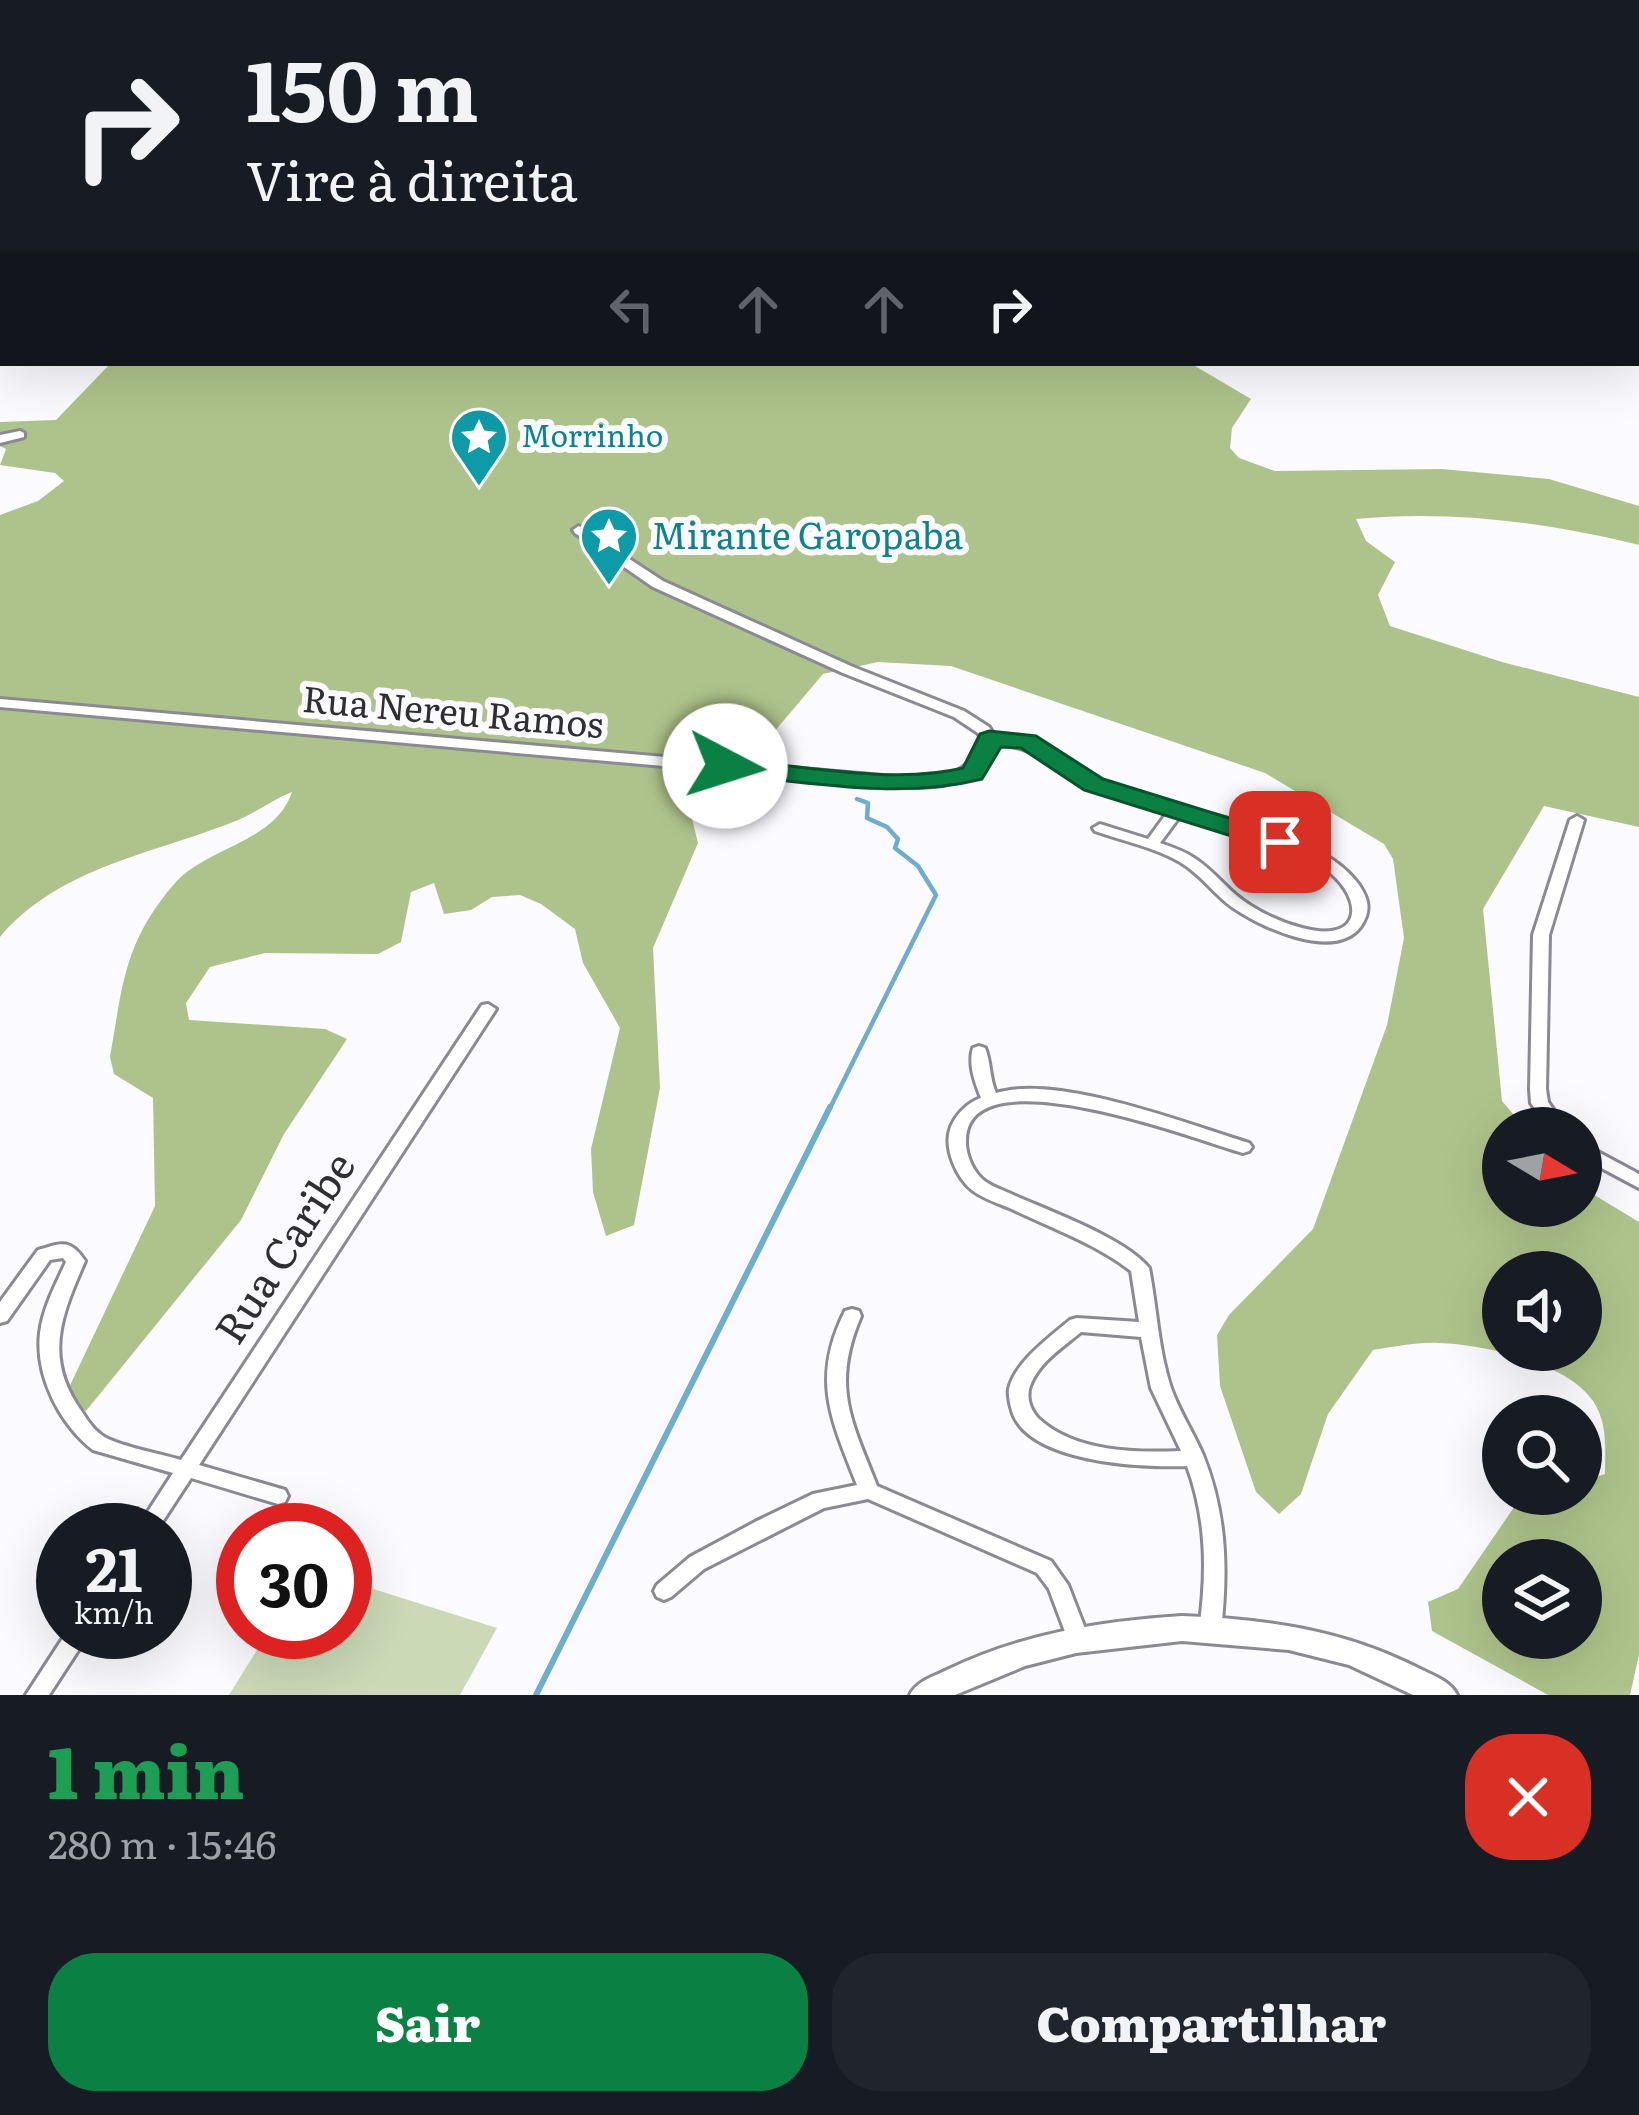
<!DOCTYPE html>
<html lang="pt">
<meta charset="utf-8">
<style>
:root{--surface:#171b24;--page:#20242c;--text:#f1f3f6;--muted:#9ea1a6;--accent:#0b8043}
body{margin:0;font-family:Literata,serif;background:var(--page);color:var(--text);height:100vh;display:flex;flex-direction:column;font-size:45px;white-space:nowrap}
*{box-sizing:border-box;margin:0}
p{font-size:39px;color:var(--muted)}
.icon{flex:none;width:66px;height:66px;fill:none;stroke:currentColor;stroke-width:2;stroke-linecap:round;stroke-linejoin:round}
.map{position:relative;height:1695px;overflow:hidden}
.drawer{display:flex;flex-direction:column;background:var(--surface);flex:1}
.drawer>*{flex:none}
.banner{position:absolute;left:0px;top:0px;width:1641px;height:366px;box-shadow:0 12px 48px #0002;background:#171b24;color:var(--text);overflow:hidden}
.needle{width:78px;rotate:100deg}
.fabs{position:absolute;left:1482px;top:1107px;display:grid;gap:24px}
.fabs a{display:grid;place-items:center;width:120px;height:120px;border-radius:50%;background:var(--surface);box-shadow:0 12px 48px #0002;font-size:60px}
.speed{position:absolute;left:36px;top:1503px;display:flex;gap:24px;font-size:60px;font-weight:700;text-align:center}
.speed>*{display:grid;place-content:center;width:156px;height:156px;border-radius:50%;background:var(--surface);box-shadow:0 12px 48px #0002;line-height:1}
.speed small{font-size:30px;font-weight:400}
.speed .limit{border:18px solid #d22;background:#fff;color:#111}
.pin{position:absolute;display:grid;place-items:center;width:102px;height:102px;color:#fff;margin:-51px;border-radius:24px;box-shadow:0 6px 18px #0006}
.me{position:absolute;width:132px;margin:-66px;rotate:95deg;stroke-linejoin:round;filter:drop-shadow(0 0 9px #0008)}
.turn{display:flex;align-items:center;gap:42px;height:252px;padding:0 48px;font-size:54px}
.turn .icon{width:156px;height:156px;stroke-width:2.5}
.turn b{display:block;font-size:84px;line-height:102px}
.lanes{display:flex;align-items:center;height:114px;padding:0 48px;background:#0003;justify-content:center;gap:60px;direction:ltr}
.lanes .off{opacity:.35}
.round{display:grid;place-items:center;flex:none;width:126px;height:126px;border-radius:48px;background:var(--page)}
.head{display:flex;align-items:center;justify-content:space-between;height:204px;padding:0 48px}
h1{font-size:72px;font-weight:800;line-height:90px;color:#1e9e55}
.button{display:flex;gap:24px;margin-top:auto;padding:24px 48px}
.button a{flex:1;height:138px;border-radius:48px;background:var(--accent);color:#fff;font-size:48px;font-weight:800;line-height:138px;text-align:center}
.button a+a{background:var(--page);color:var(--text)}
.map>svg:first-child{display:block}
.green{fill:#cbd9b7}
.forest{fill:#aec38b;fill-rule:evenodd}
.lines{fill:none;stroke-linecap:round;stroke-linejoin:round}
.stream-far1{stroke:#6facce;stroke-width:4.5}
.stream{stroke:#6facce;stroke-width:6}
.street-casing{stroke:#8b8a94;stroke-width:6}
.secondary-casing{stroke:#8b8a94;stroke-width:6}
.street{fill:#fff;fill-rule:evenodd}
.secondary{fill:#fff;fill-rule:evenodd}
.route{fill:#0b8043;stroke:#07532c;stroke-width:3}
.labels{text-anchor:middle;stroke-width:12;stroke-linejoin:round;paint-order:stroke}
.far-culture-label{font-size:30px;fill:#0d838f;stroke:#fbfaff;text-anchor:start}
.culture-label{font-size:36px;fill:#0d838f;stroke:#fbfaff;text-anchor:start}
.street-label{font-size:36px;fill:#2f2e33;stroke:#fbfaff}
.near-street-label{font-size:42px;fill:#2f2e33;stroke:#fbfaff}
</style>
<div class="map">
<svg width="1639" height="1695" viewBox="0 0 1639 1695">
<rect width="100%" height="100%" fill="#fbfaff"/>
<polygon class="green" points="345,1580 497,1628 460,1695 229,1695 268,1632 345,1632"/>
<g class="forest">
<polygon points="592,0 1264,0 1271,3 589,3"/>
<path d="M 111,363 L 1190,363 L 1251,399 L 1232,428 L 1230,448 L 1239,458 L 1275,471 L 1442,469 L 1549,479 L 1639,506 L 1639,545 C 1547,522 1450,510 1356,519 L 1366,541 L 1395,562 L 1378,595 L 1390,626 L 1502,662 L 1639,697 L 1639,827 L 1544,806 L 1483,909 L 1502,1101 L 1525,1128 L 1503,1128 L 1503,1206 L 1581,1206 L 1581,1187 L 1639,1222 L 1639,1655 L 1630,1695 L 1548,1695 L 1432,1631 L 1428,1602 L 1458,1589 L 1519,1500 L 1539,1494 L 1581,1494 L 1581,1482 L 1605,1474 C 1605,1449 1608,1423 1593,1401 C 1568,1363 1482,1344 1439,1343 C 1417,1342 1394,1347 1373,1350 L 1328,1414 L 1301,1494 L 1279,1514 L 1256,1492 L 1220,1386 L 1217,1335 L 1229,1315 L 1313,1229 L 1387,1025 L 1404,938 L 1393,859 L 1384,844 L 1265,773 L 951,666 L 878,662 L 823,674 L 753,757 L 729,757 L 693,784 L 687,799 L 698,843 L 653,948 L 660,1088 L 634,1225 L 606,1236 L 593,1192 L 591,1149 L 620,1028 L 583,963 L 575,929 L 541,904 L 520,895 L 492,897 L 471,910 L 444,914 L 434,883 L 411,892 L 401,942 L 378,954 L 265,953 L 210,967 L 186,1003 L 189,1020 L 325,1029 L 347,1039 L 284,1134 L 241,1220 L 86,1411 L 64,1398 L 155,1206 L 153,1098 L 114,1074 L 110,1057 C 123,983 124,942 175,883 C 207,847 276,842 292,792 C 272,800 254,814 233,822 C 153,854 59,867 0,937 L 0,515 L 38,501 L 64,481 L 55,473 L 0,465 L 6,449 L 0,446 L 0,422 L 56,420 ZM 1503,1272 L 1581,1272 L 1581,1350 L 1503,1350 ZM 1503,1560 L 1581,1560 L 1581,1638 L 1503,1638 Z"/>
</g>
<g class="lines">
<polyline class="stream-far1" points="829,1110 936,895 918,866 895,848 898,839 887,827 867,818 868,803 857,799"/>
<polyline class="stream" points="536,1695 830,1107"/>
<defs>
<g id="street">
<polygon points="158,0 168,0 165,3 155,3"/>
<polygon points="418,0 426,0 427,3 419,3"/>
<rect x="0" y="20" width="3" height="6"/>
<polygon points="3,50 3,57 0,58 0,51"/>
<polygon points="3,91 3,98 0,99 0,92"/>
<polygon points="3,133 3,140 0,141 0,134"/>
<polygon points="0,179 3,180 3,186 0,185"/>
<polygon points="20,431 24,433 24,437 0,443 0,435"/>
<path d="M 579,526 L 663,581 L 853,667 L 964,711 L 989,727 L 994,735 C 1009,736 1024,737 1038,743 C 1055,750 1069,763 1084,773 C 1097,781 1111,786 1126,791 C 1191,815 1317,826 1359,885 C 1369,900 1371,911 1361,926 C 1335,963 1255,925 1228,904 C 1212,891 1199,873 1180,862 C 1154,847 1123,841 1095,831 L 1093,828 L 1100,824 L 1148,839 L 1167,813 C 1142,806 1116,799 1092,788 C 1053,771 1042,746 995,744 C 975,802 903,785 855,783 L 0,707 L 0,699 L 894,777 C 933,779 967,783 982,739 L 978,733 L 954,717 L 843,673 L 653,587 L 575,533 L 573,530 ZM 1180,816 C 1227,828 1279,838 1320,865 C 1366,895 1365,945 1302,928 C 1279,922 1254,910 1236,895 C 1222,883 1210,868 1194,858 C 1184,851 1172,847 1160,843 Z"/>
<polygon points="1577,816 1584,820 1549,935 1546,1089 1548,1102 1566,1128 1548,1128 1531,1103 1530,1089 1533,935 1570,820"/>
<path d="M 488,1004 L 496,1009 L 199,1465 L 285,1490 L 288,1496 L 285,1502 L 278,1504 L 191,1478 L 157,1530 L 136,1530 L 173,1473 L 93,1450 C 60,1424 35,1376 40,1333 C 43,1308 56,1284 66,1262 L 63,1258 L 50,1260 L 7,1321 L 0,1323 L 0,1302 L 38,1250 C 61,1243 70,1238 85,1261 C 61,1316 43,1358 82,1412 C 88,1422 97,1434 108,1439 C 131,1449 158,1453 181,1460 L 482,1005 Z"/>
<path d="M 979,1046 L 985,1048 C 991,1062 989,1077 996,1093 C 1058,1074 1187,1124 1249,1143 L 1252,1147 L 1249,1151 L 1243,1153 C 1200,1141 964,1050 966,1142 C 966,1156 974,1174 986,1182 C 993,1187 1003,1190 1011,1194 C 1049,1211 1125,1238 1149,1268 C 1157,1308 1158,1349 1171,1388 C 1179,1411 1193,1432 1203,1455 C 1226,1512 1228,1569 1221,1630 L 1217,1636 L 1210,1639 L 1203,1636 L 1199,1630 C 1207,1574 1207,1520 1187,1466 C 1143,1468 1022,1463 1011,1407 C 1010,1404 1008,1392 1009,1389 C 1015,1362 1050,1337 1070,1320 L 1077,1318 L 1139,1322 L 1131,1271 C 1096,1244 1054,1229 1014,1210 C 1001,1204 983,1199 972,1190 C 957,1178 944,1149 950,1130 C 954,1116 968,1102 981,1098 C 975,1082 968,1065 973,1048 ZM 1081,1332 L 1141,1337 L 1151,1388 L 1181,1451 C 1135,1453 1075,1452 1039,1419 C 1030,1410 1026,1397 1030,1386 C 1039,1362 1062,1348 1081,1332 Z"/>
<polygon points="1581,1143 1639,1174 1639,1188 1581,1157"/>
<path d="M 852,1309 L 859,1311 L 861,1316 C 831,1386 851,1420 877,1486 L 1051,1561 L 1068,1585 L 1089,1639 L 1086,1645 L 1078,1648 L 1070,1645 L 1049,1589 L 1037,1573 L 868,1499 L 824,1508 L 704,1569 L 671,1597 L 664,1600 L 657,1597 L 654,1591 L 657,1585 L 690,1557 L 757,1521 L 813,1494 L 857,1485 C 831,1419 811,1379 845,1311 Z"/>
<polygon points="67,1632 90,1632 49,1695 26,1695"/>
</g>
<g id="secondary">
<polygon points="0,2 7,3 3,3 3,16 0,17"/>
<path d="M 1182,1616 C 1266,1619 1344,1630 1420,1669 C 1434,1676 1450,1681 1457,1695 L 1413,1695 L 1349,1665 L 1289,1650 L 1182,1641 L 1076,1653 L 1025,1666 L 955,1695 L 910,1695 C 917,1681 933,1677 947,1670 C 1021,1634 1101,1621 1182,1616 Z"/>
</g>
</defs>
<use href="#street" class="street-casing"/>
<use href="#secondary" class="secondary-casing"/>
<use href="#street" class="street"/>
<use href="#secondary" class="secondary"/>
</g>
<path class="route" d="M 989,731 L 1036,736 L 1103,779 L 1290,837 L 1294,842 L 1280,851 L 1270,848 L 1084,790 L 1021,748 L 1001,747 L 982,779 C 899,800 809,782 725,774 L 712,766 L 725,759 C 796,765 894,785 963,768 L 980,734 Z"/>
<defs>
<symbol id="sight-pin" viewBox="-11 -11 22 30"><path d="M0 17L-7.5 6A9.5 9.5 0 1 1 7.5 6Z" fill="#0f9aa8" stroke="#fbfaff"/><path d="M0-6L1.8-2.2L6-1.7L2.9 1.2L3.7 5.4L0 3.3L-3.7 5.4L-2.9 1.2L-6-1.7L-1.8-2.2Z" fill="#fff"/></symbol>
</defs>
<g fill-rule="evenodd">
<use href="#sight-pin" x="446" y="404" width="66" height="90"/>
<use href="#sight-pin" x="576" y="503" width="66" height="90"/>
</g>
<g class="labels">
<g class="far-culture-label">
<text x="521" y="447">Morrinho</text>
</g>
<g class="culture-label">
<text x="651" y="549">Mirante Garopaba</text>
</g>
<g class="street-label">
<text transform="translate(453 712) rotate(5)" y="13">Rua Nereu Ramos</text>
</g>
<g class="near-street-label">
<text transform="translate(285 1248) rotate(-57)" y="15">Rua Caribe</text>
</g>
</g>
</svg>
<div class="fabs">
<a><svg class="needle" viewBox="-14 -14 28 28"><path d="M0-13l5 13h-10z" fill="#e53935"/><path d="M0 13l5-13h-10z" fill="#9ea1a6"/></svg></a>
<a><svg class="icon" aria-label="sound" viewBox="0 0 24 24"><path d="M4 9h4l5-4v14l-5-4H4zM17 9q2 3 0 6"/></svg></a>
<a><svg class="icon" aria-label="search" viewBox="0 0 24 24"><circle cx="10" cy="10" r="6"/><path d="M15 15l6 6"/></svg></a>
<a><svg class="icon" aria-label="layers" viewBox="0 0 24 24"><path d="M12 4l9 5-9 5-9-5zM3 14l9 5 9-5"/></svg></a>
</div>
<div class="speed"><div>21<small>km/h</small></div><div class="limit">30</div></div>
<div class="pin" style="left:1280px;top:842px;background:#d93025"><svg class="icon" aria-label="arrive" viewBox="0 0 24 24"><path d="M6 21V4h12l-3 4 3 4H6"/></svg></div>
<svg class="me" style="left:725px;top:766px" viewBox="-20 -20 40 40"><circle r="19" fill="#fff"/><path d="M0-13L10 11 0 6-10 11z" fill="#0b8043"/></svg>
<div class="banner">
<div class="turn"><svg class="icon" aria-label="right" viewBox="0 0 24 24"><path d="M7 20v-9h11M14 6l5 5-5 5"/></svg><div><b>150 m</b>Vire à direita</div></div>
<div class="lanes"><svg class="icon off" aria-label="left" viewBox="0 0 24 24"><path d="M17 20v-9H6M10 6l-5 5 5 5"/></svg><svg class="icon off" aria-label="ahead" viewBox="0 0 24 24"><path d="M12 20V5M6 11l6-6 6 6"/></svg><svg class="icon off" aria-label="ahead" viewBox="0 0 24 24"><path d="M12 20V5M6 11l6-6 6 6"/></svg><svg class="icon" aria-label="right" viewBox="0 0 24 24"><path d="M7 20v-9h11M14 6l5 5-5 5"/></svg></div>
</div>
</div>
<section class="drawer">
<div class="head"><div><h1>1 min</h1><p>280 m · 15:46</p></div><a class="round" style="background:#d93025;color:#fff"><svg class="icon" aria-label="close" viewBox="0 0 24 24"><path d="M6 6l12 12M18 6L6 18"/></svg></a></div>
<div class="button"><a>Sair</a><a>Compartilhar</a></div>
</section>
